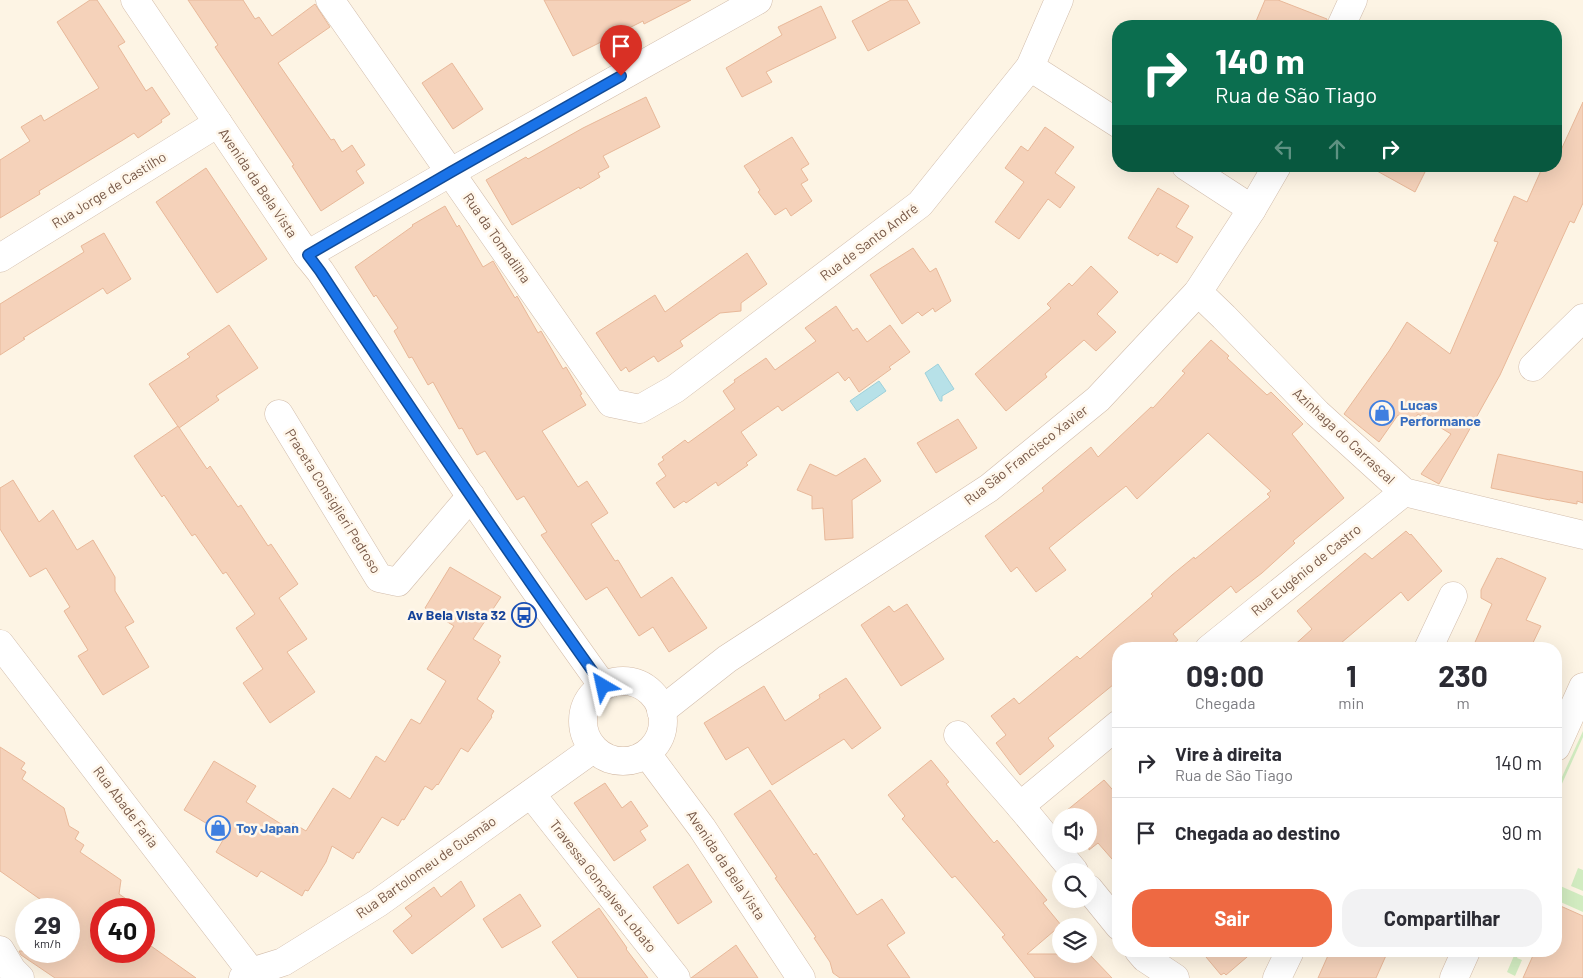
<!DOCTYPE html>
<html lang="pt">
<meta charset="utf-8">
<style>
:root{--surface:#fff;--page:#f2f2f3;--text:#2b2b33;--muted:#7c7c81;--line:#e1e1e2;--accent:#ee6942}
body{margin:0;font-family:Barlow,sans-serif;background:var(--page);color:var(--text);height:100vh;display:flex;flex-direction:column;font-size:19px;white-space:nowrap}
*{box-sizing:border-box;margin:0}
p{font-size:16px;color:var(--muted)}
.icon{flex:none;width:28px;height:28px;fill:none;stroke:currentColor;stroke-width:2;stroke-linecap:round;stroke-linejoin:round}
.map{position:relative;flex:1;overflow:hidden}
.drawer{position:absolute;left:1112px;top:642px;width:450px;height:315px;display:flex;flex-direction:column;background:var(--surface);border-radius:20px;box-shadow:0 5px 20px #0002}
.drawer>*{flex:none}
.hud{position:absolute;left:1112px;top:20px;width:450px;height:152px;border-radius:20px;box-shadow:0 5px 20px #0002;background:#0b6e4f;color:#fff;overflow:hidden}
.fabs{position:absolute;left:1052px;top:808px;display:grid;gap:10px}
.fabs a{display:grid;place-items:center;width:45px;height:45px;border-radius:50%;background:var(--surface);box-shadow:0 5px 20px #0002;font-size:25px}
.speed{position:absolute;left:15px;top:898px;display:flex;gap:10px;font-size:25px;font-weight:700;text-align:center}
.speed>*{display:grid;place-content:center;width:65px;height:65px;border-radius:50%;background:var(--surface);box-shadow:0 5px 20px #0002;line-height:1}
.speed small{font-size:12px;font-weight:400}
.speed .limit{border:8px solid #d22;background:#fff;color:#111}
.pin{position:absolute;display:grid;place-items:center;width:42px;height:42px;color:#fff;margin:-51px -21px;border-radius:50% 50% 50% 0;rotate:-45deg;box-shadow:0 0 5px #0007}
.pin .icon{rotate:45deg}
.me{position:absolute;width:55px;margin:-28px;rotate:324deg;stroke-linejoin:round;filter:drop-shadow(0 0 4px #0008)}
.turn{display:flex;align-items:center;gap:18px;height:105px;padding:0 20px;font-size:22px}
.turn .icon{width:65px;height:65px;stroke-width:2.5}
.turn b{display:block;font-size:35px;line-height:42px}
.lanes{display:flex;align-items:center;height:48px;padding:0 20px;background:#0003;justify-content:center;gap:25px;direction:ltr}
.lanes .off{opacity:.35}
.eta{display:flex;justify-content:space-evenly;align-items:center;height:85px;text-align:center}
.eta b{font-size:30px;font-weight:700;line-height:35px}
.primary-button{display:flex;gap:10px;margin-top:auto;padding:10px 20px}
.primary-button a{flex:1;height:58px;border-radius:20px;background:var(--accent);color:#fff;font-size:20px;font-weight:700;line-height:58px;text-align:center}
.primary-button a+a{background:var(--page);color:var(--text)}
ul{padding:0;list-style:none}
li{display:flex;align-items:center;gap:15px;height:70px;padding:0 20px;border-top:1px solid var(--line)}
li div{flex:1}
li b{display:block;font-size:19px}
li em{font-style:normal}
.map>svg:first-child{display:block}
.green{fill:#d2ecc1}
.water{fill:#b7e1e8;stroke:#9dd1db}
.building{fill:#f5d2ba;stroke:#e8b899}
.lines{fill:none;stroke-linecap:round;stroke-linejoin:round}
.street-casing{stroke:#d2bdac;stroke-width:29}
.secondary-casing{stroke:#d5bda9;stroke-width:29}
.street{stroke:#fff;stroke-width:28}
.secondary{stroke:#fff;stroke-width:28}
.route-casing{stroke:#114b97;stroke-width:12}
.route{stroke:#1a73e8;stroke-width:9}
.labels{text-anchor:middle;stroke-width:5;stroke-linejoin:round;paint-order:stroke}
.street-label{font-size:14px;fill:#785948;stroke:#fff7eb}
.shop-label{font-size:14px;font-weight:bold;fill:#366cbe;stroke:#fff7eb;text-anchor:start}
.transit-label{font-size:14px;font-weight:bold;fill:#164399;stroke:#fff7eb;text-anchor:end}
</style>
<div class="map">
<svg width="1583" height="978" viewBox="0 0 1583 978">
<rect width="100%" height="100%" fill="#fdf4e4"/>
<g class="green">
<polygon points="1583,731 1583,737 1556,797 1556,790"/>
<polygon points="1578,868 1583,870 1583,891 1571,886"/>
<polygon points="1558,885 1583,896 1583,912 1556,900 1556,890"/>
<polygon points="1516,951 1520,951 1517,958 1522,960 1515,976 1507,972"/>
</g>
<g class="water">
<polygon points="938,364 954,389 942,396 942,401 940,401 925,373"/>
<polygon points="879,381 886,391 857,411 850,401"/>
</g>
<g class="building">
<polygon points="90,0 97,0 125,42 118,46 146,91 152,87 170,114 161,120 162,122 138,138 134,133 123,140 39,191 40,194 0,218 0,160 30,141 21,127 41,115 44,121 99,88 57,22"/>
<polygon points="188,0 243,0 255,19 259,17 272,36 315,4 330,27 278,63 331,140 334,139 342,152 352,145 365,165 356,171 364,183 321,211 292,166 294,165 215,47 218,45"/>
<polygon points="544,0 691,0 644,24 643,21 573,56"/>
<polygon points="891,0 907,0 920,23 868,51 852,21"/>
<polygon points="1265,0 1278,0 1327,19 1326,26 1254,26"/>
<polygon points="821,6 836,38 766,72 772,82 742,97 726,68 782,35 778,27"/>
<polygon points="452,63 483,109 453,129 422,83"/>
<polygon points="646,97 660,127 603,156 609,167 598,173 600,177 580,189 579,187 512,225 486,180 526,157 528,159 583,128"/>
<polygon points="1583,102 1583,203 1574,223 1570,221 1500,375 1439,484 1421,474 1451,434 1418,414 1412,422 1398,415 1379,442 1344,414 1389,351 1407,322 1450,354 1498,242 1494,241 1514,196 1527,202 1543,166 1556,166 1556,161"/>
<polygon points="1045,127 1074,147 1055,173 1075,187 1060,208 1048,199 1019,239 995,222 1024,182 1005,168 1021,146 1028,151"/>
<polygon points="792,137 809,164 801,169 808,180 801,184 812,201 791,216 786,208 775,215 758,192 760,190 744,166"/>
<polygon points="1368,166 1428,166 1415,192"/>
<polygon points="206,168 267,259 217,293 156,202"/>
<polygon points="1158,188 1189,206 1176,227 1193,237 1177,263 1160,253 1158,256 1128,238"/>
<polygon points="445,206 457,227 459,225 483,267 493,261 515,298 517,296 538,333 541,331 563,369 566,367 582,394 580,395 586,405 542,431 578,487 587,481 608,513 591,524 615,561 618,560 641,598 672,577 707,628 669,652 653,627 639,636 607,587 586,600 541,535 547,532 524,496 517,500 485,451 477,455 462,428 459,429 433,382 428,385 412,357 409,358 394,331 398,328 376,295 374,297 355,267 413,226 412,225"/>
<polygon points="104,233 131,279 107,294 103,288 23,338 25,339 0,355 0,304 84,252 81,246"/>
<polygon points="913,248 930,272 936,268 951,301 935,312 933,308 922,316 918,312 902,324 870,275"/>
<polygon points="747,253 767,284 741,303 741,311 720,313 680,341 683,346 658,362 654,356 629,372 626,367 621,371 596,333 655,295 665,312"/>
<polygon points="1091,266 1118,292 1097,314 1116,332 1096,351 1084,340 1045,374 1047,377 1006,411 975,374 1051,308 1047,304 1069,283 1072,286"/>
<polygon points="836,306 853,331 857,328 867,342 890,325 910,352 889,367 891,369 859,392 849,377 845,381 838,372 782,411 778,406 741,432 757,455 746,463 748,465 718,486 716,482 686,503 684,501 674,508 656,483 666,476 658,464 664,460 662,457 685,440 688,443 735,409 723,391 735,382 734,380 766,358 775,370 816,341 805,328"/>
<polygon points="229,325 258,368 216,396 219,400 179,428 149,384 190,357 187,354"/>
<polygon points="1211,340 1229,356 1227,358 1267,395 1271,392 1303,424 1292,434 1344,498 1293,541 1295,543 1262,573 1236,593 1231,586 1173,634 1178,640 1167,649 1119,649 1119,680 1048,738 1054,746 1020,775 996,743 1006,735 991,716 1014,698 1019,704 1077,656 1080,659 1153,596 1151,594 1172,575 1194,557 1195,559 1270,497 1267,494 1271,491 1208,433 1137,499 1126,486 1049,548 1066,570 1036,592 1017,567 1011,572 985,536 1044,491 1042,488 1091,447 1098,457 1151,407 1153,408 1185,373 1182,371"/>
<polygon points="958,419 977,448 936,473 917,443"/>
<polygon points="178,426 207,469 210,466 238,507 241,505 268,546 271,544 298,584 279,598 307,639 287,652 315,692 270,723 243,683 263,669 236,628 255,614 226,572 223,574 195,534 192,536 164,495 162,497 134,456"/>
<polygon points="1498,454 1583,472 1583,503 1577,501 1577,504 1550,499 1550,500 1491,488"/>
<polygon points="865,458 881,481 852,500 853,538 825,540 823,508 812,509 812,496 797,490 810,464 836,476"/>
<polygon points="13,480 39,522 53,510 77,550 93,540 115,577 115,591 134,622 125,627 149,667 103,695 78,656 88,650 64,611 70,607 46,568 30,577 0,529 0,488"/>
<polygon points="1406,531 1410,535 1411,534 1442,571 1408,601 1401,592 1334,649 1290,649 1312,629 1297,611 1365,553 1372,559"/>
<polygon points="1497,558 1500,559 1501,558 1546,578 1526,620 1541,626 1530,649 1472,649 1492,604 1481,598 1481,590"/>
<polygon points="450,567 501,597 473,639 501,656 498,660 500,662 477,699 494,711 491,716 492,717 468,752 461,748 438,785 437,784 432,790 425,786 404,820 402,819 398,826 382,817 359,853 357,852 353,859 332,846 326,862 308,891 305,890 302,896 261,871 257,877 216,852 226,835 184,810 214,761 256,786 246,802 289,829 293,823 306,831 333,788 350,799 376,756 385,762 411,719 420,724 446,681 427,669 454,626 425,608"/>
<polygon points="907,604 944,659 901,686 861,625 889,606 894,612"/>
<polygon points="846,678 881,728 852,749 844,739 772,785 748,747 726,760 704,723 764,686 785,721 820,698 819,695"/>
<polygon points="0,747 25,763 21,769 26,772 22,779 64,808 69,826 79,832 75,839 84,845 80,852 121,880 119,894 141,909 101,909 101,951 144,951 144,941 196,978 55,978 21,955 19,951 69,951 69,909 54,909 0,871"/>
<polygon points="931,760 949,782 946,784 966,809 994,843 997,840 1047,900 1043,903 1061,925 1027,954 1089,954 1112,978 1035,978 1002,937 1005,935 973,897 955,876 952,878 920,840 902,819 905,816 888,795"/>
<polygon points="1104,780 1119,797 1119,867 1098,843 1089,850 1089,816 1060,816"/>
<polygon points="605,783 622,808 631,801 648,826 640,831 646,840 614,861 574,803"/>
<polygon points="770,790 814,855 816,853 857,915 882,899 905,933 887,945 910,978 840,978 833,973 830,962 814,938 816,937 775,878 777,877 734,814"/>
<polygon points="688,864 712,902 678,924 653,887"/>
<polygon points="461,881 475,906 412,954 393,931 412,916 405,908 434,887 441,897"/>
<polygon points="520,894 541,926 502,948 483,919"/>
<polygon points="1556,904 1583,916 1583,978 1523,978 1535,951 1556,951"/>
<polygon points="599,908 627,948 626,949 648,978 578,978 552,942"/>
<polygon points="736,945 758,978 691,978"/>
<polygon points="1201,951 1254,951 1226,975 1224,973 1221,975"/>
<polygon points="1330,951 1388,951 1376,978 1318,978"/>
</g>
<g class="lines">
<defs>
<g id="street">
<polyline points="330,0 611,403 640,409 675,389 920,204 1030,67 1059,0"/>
<polyline points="1341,26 1353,0"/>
<polyline points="1030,67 1119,124"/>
<polyline points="1186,166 1252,209"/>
<polyline points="307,255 451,172 758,0"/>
<polyline points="0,258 218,123"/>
<polyline points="1198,292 1224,317 1317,413 1404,492 1583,535"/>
<polyline points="1533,367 1583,318"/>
<polyline points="279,414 379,578 398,582 471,496"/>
<polyline points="0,644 256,978"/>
<polyline points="1209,649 1404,492"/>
<polyline points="1428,649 1453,596"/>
<polyline points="661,711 727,659 989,488 1098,399 1198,292 1252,209 1277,166"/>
<polyline points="958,735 1020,806 1074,871"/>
<polyline points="531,794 676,978"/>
<polyline points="1020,806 1119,724"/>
<polyline points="1089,889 1119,926"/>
<polyline points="0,950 12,970 20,978"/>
<polyline points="1139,951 1145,958 1175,978"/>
<polyline points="243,978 251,972 283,962 378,903 593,749"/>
<polyline points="1277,978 1290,951"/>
</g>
<g id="secondary">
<path d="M 135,0 L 307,255 L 320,271 C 413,411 505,550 603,686"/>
<circle cx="623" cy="721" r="40"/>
<polyline points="1556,747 1583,687"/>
<polyline points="647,754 702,828 801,978"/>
<polyline points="1454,978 1466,951"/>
</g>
</defs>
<use href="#street" class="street-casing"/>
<use href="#secondary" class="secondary-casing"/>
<use href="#street" class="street"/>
<use href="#secondary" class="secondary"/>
</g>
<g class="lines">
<defs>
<path id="route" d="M 603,686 C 506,550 412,411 320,271 L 308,255 L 451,172 L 621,76"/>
</defs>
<use href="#route" class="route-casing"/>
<use href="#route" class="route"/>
</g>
<defs>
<symbol id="shop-ring" viewBox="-11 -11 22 22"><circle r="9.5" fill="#fff7eb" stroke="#3f7fe0" stroke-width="1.5"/><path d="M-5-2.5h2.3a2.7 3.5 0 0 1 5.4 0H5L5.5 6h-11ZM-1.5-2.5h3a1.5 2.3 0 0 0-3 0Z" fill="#3f7fe0"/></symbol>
<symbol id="bus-ring" viewBox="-11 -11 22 22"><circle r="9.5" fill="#fff7eb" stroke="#1a4fb4" stroke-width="1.5"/><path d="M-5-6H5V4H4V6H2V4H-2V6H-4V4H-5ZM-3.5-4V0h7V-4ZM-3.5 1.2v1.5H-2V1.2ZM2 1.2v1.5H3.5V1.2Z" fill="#1a4fb4"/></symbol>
</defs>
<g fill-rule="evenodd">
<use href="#shop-ring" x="1368" y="399" width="28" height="28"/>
<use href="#bus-ring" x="510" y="601" width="28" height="28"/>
<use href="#shop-ring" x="204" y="814" width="28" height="28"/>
</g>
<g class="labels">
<g class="street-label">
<text transform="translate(258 183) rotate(56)" y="5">Avenida da Bela Vista</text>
<text transform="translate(109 190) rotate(-32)" y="5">Rua Jorge de Castilho</text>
<text transform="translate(497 238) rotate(55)" y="5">Rua da Tomadilha</text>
<text transform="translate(869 242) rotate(-37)" y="5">Rua de Santo André</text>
<text transform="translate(1344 436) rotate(43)" y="5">Azinhaga do Carrascal</text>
<text transform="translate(1026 455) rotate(-38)" y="5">Rua São Francisco Xavier</text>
<text transform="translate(333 501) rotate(58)" y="5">Praceta Consiglieri Pedroso</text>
<text transform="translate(1306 570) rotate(-39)" y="5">Rua Eugénio de Castro</text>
<text transform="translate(126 807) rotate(53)" y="5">Rua Abade Faria</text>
<text transform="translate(726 865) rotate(56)" y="5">Avenida da Bela Vista</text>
<text transform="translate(426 867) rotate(-35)" y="5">Rua Bartolomeu de Gusmão</text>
<text transform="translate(603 886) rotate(52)" y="5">Travessa Gonçalves Lobato</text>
</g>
<g class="shop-label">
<text x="1400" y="410">Lucas<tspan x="1400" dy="16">Performance</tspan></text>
<text x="236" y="833">Toy Japan</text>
</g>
<g class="transit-label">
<text x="506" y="620">Av Bela Vista 32</text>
</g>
</g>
</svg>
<div class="fabs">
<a><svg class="icon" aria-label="sound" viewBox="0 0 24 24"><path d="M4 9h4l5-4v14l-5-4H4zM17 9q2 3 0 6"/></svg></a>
<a><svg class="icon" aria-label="search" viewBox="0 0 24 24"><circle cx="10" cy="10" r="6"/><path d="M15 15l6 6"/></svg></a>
<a><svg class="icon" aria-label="layers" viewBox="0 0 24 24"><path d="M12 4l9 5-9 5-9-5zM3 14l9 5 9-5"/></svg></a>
</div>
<div class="speed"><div>29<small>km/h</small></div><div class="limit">40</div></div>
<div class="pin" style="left:621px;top:76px;background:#d93025"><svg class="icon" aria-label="arrive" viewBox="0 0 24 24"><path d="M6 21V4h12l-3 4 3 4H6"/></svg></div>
<svg class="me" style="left:603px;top:686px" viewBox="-20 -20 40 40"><path d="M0-17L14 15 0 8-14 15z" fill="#1a73e8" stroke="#fff" stroke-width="4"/></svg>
<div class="hud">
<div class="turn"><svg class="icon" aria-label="right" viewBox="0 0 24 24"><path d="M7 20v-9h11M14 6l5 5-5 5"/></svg><div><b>140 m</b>Rua de São Tiago</div></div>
<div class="lanes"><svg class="icon off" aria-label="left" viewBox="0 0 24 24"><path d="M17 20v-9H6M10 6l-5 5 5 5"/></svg><svg class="icon off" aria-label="ahead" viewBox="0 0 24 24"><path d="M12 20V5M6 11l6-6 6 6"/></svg><svg class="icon" aria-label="right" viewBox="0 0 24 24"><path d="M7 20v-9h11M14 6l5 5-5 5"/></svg></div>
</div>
<section class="drawer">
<div class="eta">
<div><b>09:00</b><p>Chegada</p></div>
<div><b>1</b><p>min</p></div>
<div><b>230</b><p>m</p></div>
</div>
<ul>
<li><svg class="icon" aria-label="right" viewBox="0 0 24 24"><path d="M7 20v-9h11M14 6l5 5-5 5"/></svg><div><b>Vire à direita</b><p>Rua de São Tiago</p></div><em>140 m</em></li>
<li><svg class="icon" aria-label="arrive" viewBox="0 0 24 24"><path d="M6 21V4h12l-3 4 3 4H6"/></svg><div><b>Chegada ao destino</b></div><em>90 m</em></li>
</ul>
<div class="primary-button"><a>Sair</a><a>Compartilhar</a></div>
</section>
</div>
